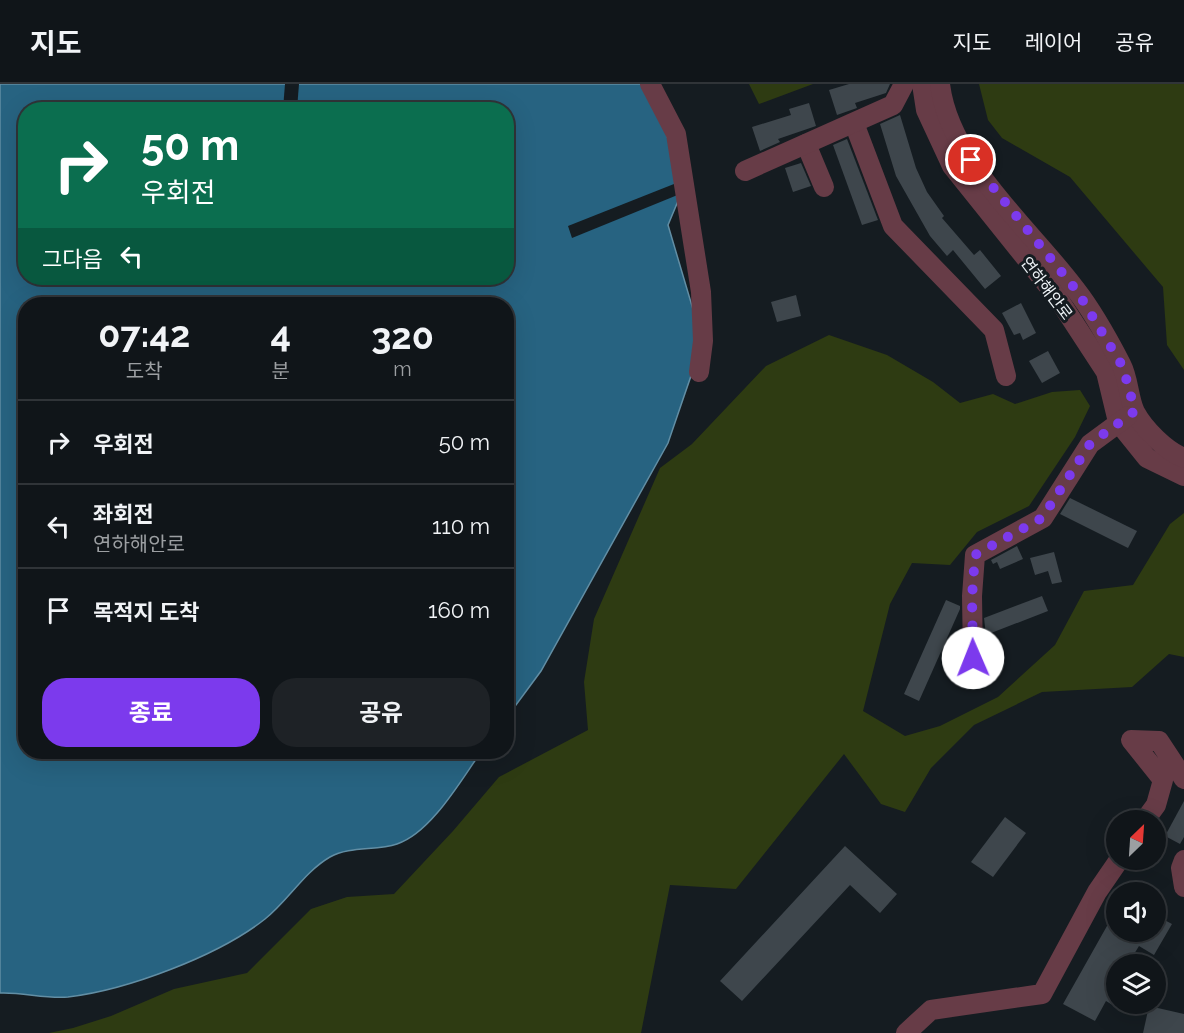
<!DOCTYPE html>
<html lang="ko">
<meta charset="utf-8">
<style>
:root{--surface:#101519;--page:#1e2226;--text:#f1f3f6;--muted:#9c9fa2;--line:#303438;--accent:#7c3aed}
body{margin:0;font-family:Raleway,"Noto Sans KR",sans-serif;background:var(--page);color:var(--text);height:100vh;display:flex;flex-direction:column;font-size:22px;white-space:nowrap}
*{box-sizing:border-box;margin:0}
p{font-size:20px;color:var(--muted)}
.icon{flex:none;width:33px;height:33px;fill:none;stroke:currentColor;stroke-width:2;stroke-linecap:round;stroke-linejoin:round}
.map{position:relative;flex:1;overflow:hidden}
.side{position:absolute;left:18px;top:213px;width:496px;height:462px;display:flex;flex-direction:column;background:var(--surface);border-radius:24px;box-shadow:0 6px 24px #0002,0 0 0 2px var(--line)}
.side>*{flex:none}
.guide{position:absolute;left:18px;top:18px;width:496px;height:183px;border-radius:24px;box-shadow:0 6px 24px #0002,0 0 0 2px var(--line);background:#0b6e4f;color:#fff;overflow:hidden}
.needle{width:39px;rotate:25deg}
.tools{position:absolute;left:1106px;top:726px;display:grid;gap:12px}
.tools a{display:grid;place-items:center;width:60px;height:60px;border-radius:50%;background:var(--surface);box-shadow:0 6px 24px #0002,0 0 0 2px var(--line);font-size:30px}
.pin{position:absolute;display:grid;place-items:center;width:51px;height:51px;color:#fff;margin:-26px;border:3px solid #fff;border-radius:50%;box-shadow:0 2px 6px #0007}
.me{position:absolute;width:66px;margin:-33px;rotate:359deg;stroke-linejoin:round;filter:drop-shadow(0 0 4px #0008)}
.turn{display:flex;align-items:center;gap:21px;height:126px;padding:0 24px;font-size:27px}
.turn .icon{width:78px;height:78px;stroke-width:2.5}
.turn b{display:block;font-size:42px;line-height:51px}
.then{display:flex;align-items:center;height:57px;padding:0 24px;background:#0003;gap:12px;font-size:22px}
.eta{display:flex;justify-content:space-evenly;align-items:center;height:102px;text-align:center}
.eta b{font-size:36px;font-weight:700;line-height:42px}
.action{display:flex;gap:12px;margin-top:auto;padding:12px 24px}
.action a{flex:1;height:69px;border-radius:24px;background:var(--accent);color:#fff;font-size:24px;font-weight:700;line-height:69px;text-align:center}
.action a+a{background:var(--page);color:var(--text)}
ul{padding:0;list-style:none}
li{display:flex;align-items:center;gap:18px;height:84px;padding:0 24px;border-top:2px solid var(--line)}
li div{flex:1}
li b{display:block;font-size:22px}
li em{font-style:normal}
header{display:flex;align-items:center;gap:36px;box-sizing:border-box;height:84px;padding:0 30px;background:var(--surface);border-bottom:2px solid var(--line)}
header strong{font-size:28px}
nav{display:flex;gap:33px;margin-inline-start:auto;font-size:21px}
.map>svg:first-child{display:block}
.green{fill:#2e3b12}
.water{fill:#276381;stroke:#628ea4;stroke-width:1.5;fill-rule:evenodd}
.pier{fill:#151c21}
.building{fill:#3e464c}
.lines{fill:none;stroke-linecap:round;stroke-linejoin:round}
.minor{stroke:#673c47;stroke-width:20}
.route{stroke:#7c3aed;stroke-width:10;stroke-dasharray:0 18}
.labels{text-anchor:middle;stroke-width:6;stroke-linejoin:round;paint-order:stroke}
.street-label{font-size:16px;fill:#edf2f6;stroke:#151c21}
</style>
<header>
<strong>지도</strong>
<nav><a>지도</a><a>레이어</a><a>공유</a></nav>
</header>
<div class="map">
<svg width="1184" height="949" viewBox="0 0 1184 949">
<rect width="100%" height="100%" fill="#151c21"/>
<g class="green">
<polygon points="749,0 813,0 759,20"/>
<polygon points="979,0 1184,0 1184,286 1167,261 1163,203 1070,93 1002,54 988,36"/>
<polygon points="829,251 887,271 933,298 960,319 993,310 1015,320 1052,308 1080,306 1090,322 1075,353 1029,422 977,448 950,481 912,479 890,520 863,627 905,652 940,642 998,613 1055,561 1084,507 1133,501 1170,440 1184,429 1184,573 1169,570 1132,603 1042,608 974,641 931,684 905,728 881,720 844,670 736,805 670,801 641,949 49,949 73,944 111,932 174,905 247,889 311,825 347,813 394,810 453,747 499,693 588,646 584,598 594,535 660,384 692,360 766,282"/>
</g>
<path class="water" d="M 0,0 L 645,0 L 661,31 L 676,82 L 678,117 L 668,141 L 695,232 L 693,286 L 668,359 L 541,587 L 507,633 L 507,220 L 26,220 L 26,668 L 481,668 C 461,696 431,749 397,760 C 376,767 350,762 330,773 C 304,788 288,817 265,835 C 218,872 127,906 68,913 C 45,915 23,908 0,909 ZM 26,26 L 507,26 L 507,194 L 26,194 Z"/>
<g class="pier">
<polygon points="285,0 299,0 297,25 283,25"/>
<polygon points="679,98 680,110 572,154 568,142"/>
</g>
<g class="building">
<polygon points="849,0 890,0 886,9 855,19 857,24 837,31 829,6"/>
<polygon points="809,19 816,42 778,55 780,58 760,67 752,43 791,31 789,25"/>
<polygon points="900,31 916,84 927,108 944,132 942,134 974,171 980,166 1001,192 985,205 953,166 947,172 930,152 896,92 880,40"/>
<polygon points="847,55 878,136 862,141 833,61"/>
<polygon points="801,79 811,102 793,108 785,84"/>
<polygon points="796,211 801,232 777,238 771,218"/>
<polygon points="1021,219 1036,249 1023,256 1020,249 1014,251 1002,229"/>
<polygon points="1048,267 1060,289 1042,299 1029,277"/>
<polygon points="1070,414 1137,447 1128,464 1060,430"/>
<polygon points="1017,462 1023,475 1000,485 997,478 993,480 991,476"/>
<polygon points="1054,468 1062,498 1052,500 1048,487 1035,491 1030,474"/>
<polygon points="1042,512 1048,527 986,551 984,534"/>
<polygon points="946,516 960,522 960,525 919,617 904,610"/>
<polygon points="1184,717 1184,753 1180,760 1165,752"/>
<polygon points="1005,733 1026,749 993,793 971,778"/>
<polygon points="845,762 897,810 880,829 850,801 742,917 720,897"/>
<polygon points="1116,826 1116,848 1155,848 1155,831 1172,840 1154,871 1139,862 1128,880 1116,880 1116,923 1106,917 1095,937 1063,920"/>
<polygon points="1149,922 1184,930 1184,949 1143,949"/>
</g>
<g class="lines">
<g class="minor">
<polyline points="650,0 676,50 701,208 703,257 699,288"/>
<polyline points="922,0 926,26 952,82 1057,213 1106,288 1118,338 1147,374 1184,392"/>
<path d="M 940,0 C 949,78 1031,145 1076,206 C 1094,229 1108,255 1121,280 C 1129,295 1128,313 1135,328 C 1144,345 1166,367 1184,374"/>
<polyline points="854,39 893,142 994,246 1006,292"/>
<polyline points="806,60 824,103"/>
<polyline points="745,87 893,21 904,0"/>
<polyline points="973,574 972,512 975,471 1043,434 1090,360 1128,332"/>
<polyline points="1145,736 1156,721 1163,696 1131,656 1159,657 1184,695"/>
<polyline points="1184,776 1181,784 1184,803"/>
<polyline points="906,949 931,926 1042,910 1097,808 1119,776"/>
</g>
</g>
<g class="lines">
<polyline class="route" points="971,76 1077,207 1123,283 1135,327 1090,360 1042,434 975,471 972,513 973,574"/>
</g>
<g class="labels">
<g class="street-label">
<text transform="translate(1047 204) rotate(53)" y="6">연하해안로</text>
</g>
</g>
</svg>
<div class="tools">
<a><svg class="needle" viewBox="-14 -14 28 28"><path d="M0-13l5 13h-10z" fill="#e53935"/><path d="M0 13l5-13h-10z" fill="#9c9fa2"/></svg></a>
<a><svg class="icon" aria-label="sound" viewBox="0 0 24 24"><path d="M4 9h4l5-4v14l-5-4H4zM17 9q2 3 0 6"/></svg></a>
<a><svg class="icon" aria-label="layers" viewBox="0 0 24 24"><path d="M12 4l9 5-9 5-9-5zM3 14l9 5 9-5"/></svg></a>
</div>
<div class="pin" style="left:971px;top:76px;background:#d93025"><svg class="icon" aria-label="arrive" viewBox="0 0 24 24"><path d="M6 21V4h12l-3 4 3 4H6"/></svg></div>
<svg class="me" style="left:973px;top:574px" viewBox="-20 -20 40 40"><circle r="19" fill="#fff"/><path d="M0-13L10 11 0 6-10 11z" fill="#7c3aed"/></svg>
<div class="guide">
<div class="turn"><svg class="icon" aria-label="right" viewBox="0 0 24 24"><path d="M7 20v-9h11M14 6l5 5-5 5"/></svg><div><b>50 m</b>우회전</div></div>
<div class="then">그다음<svg class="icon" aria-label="left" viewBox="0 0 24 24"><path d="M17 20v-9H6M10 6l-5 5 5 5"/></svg></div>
</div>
<section class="side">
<div class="eta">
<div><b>07:42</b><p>도착</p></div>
<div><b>4</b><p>분</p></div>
<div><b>320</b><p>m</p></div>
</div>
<ul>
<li><svg class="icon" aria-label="right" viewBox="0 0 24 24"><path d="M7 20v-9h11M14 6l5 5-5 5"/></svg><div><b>우회전</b></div><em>50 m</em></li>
<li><svg class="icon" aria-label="left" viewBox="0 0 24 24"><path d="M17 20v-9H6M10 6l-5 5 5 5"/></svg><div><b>좌회전</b><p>연하해안로</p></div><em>110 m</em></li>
<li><svg class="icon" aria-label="arrive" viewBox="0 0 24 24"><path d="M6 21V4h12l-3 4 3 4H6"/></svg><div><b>목적지 도착</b></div><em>160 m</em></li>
</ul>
<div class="action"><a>종료</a><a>공유</a></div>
</section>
</div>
